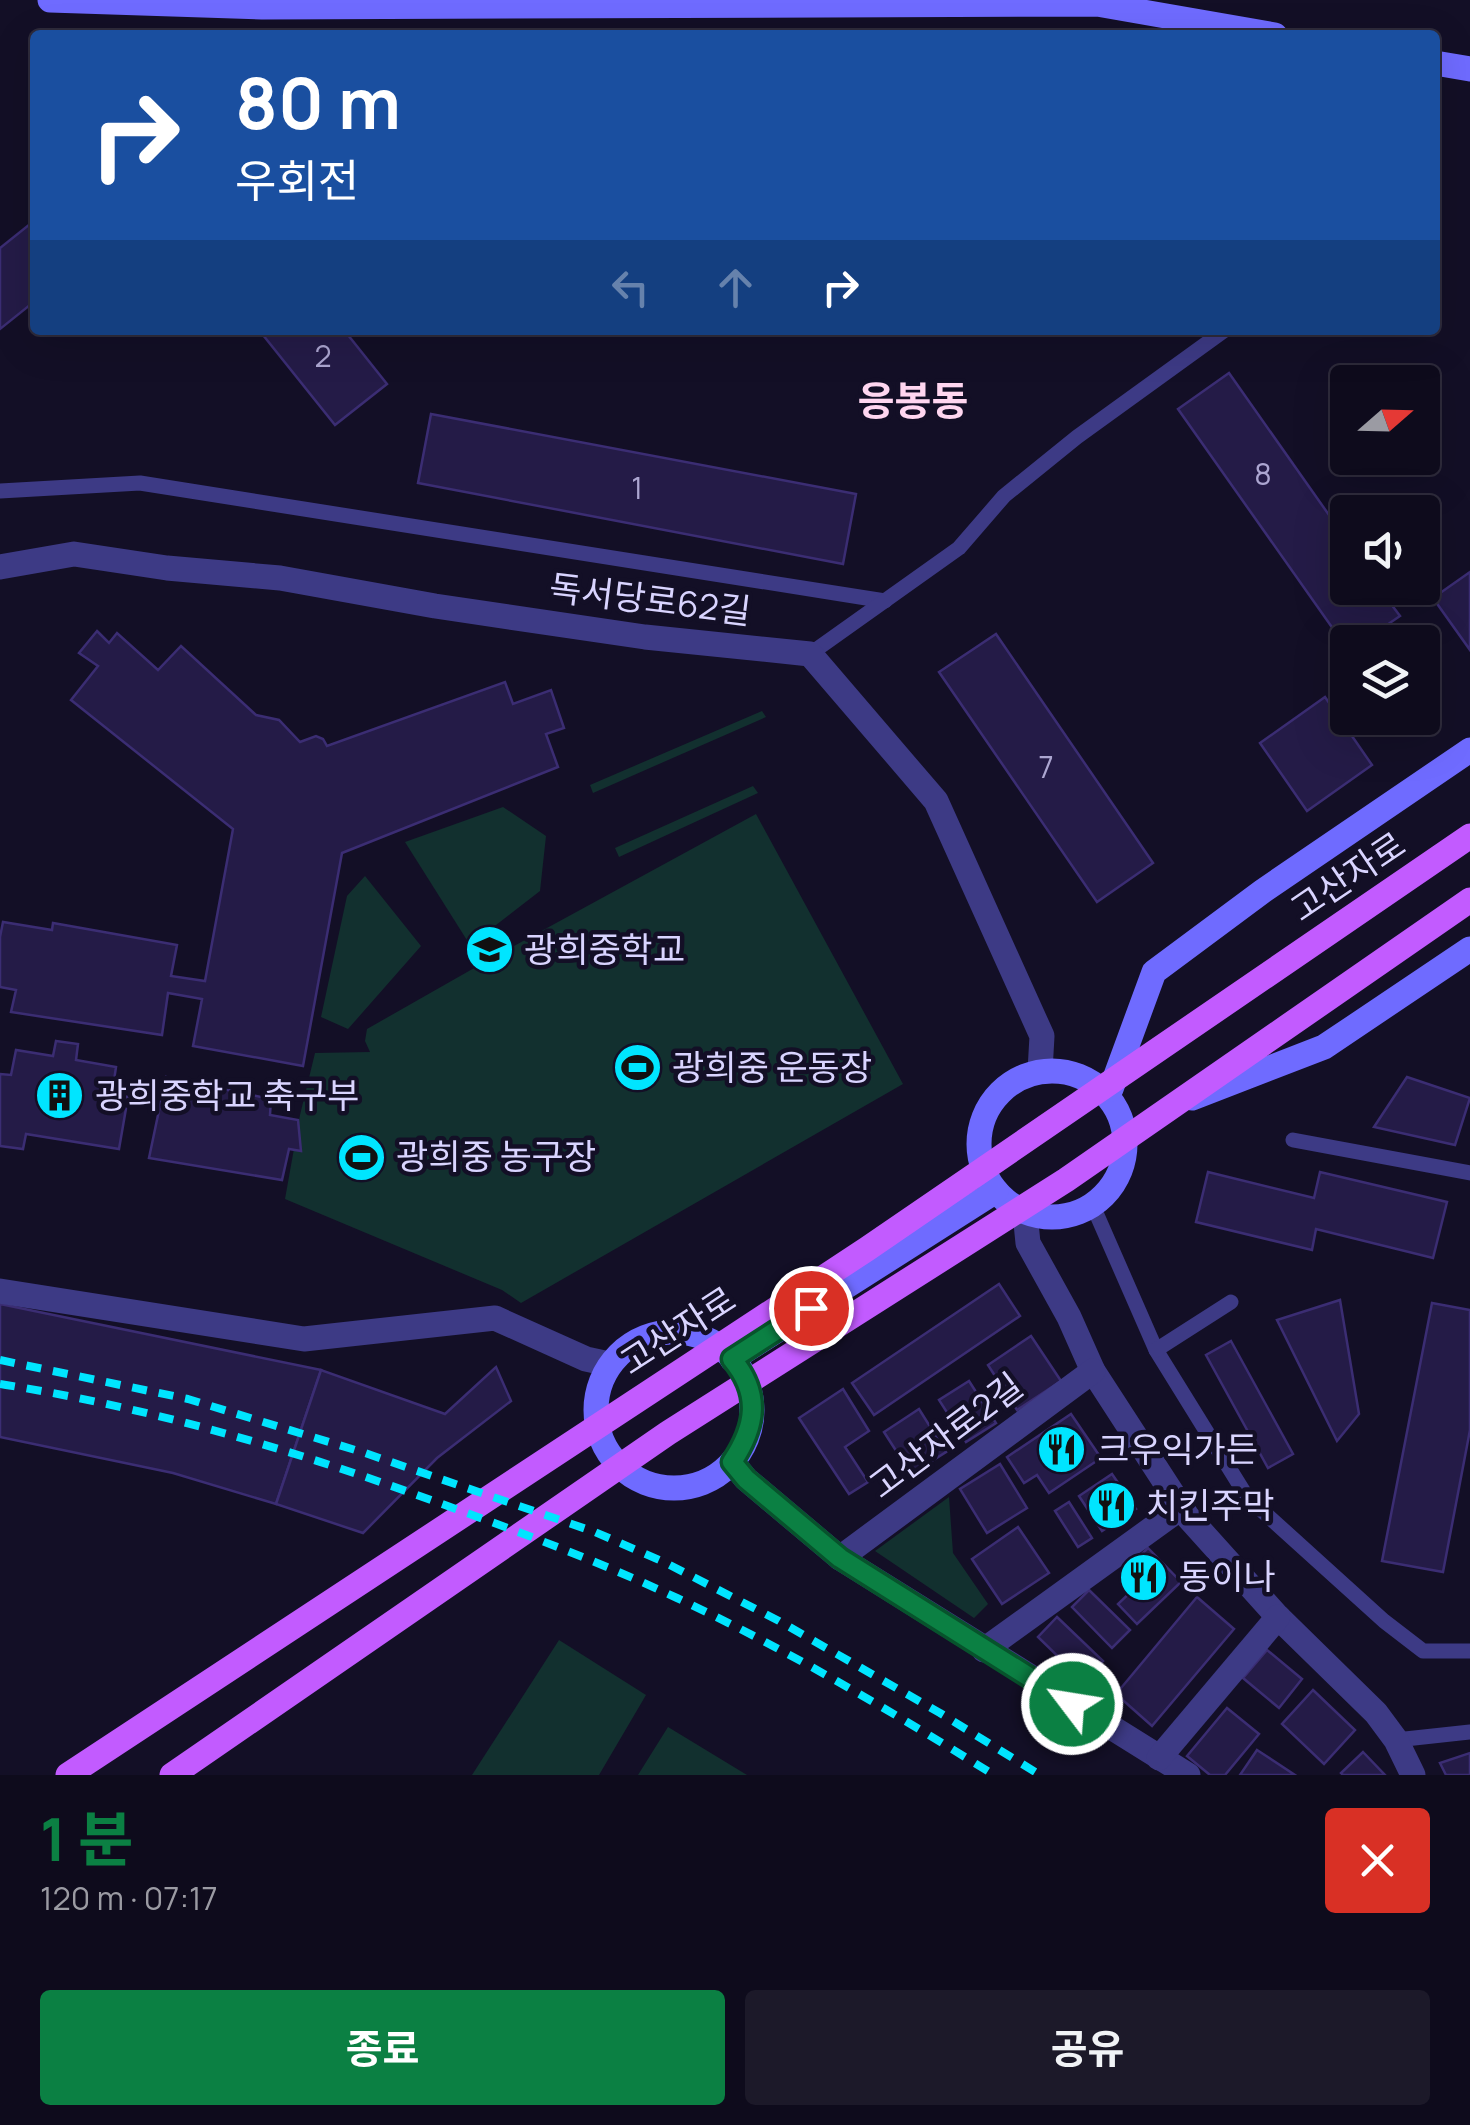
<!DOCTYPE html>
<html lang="ko">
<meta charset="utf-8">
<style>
:root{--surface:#0e0b1c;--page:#1c1929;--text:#f1f3f6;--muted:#9b9ba3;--line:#2e2b3b;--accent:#0b8043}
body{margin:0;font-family:Manrope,"Noto Sans KR",sans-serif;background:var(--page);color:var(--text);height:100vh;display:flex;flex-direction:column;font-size:38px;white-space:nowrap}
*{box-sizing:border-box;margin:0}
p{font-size:32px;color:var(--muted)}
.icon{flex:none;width:55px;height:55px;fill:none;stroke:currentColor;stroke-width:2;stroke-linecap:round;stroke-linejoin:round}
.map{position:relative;height:1775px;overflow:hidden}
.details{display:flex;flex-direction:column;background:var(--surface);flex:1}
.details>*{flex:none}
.top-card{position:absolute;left:30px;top:30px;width:1410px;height:305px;border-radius:10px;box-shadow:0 10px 40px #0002,0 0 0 2px var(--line);background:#1a4fa0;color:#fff;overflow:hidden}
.needle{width:65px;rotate:70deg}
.controls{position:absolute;left:1330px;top:365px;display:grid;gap:20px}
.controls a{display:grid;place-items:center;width:110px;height:110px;border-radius:10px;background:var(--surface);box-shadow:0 10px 40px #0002,0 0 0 2px var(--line);font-size:50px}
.pin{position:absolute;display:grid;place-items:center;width:85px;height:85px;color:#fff;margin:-42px;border:5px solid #fff;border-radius:50%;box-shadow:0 2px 10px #0007}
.me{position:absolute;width:110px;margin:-55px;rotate:301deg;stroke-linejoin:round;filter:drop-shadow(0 0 8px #0008)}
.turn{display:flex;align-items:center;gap:35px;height:210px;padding:0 40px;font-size:45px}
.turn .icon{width:130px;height:130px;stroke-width:2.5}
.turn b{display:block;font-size:70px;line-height:85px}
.lanes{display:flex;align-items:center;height:95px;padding:0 40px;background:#0003;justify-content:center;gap:50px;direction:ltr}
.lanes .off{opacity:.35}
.round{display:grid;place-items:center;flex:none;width:105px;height:105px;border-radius:10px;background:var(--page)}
.head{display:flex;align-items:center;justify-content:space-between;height:170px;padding:0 40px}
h1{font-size:60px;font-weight:700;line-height:75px;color:var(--accent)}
.primary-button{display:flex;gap:20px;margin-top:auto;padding:20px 40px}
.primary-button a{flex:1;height:115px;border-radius:10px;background:var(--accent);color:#fff;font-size:40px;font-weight:700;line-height:115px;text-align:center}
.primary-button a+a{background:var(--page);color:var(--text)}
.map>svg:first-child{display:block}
.green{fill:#12302f}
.building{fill:#241b47;stroke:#3b2d73;stroke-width:2.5}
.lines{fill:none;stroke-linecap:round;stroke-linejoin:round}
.service{stroke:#3d3a85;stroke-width:15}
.minor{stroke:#3d3a85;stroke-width:25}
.secondary{stroke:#6f6bff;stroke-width:25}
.primary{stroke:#c25bff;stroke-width:25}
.rail{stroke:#00e5ff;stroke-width:8;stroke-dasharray:15 12;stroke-linecap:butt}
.route-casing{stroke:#07532c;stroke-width:25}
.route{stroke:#0b8043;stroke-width:18}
.labels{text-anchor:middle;stroke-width:9;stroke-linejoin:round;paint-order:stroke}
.number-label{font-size:30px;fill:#aca6d1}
.street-label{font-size:35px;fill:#d9d4ff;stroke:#130f26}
.poi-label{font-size:35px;fill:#d9d4ff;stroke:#130f26;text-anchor:start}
.quarter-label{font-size:40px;font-weight:bold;fill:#ffd6f0;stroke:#130f26}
</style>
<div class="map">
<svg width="1470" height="1775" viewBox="0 0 1470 1775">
<rect width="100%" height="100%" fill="#130f26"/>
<g class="green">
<polygon points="762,711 766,717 593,793 590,785"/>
<polygon points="753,786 758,793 619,857 615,848"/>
<polygon points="503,807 546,836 540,891 470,945 405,842"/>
<polygon points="756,814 903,1084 521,1303 502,1290 285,1199 300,1115 315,1053 370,1052 365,1041 367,1029 490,959"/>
<polygon points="365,876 421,946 348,1029 321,1017 347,896"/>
<polygon points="949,1497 953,1553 988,1604 974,1618 875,1551"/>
<polygon points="559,1640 646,1695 599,1775 472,1775"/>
<polygon points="668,1727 747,1775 638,1775"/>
</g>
<g class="building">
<polygon points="35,220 35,301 0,329 0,248"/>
<polygon points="259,330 344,330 387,384 335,425"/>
<polygon points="1229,373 1348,542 1348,588 1379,588 1400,616 1362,642 1348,642 1348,650 1178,409"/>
<polygon points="431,414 856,494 843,564 418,483"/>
<polygon points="1470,572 1470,650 1433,598"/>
<polygon points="97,631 109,643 117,633 158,670 181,646 256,715 279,720 300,742 316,736 323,739 327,746 505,682 513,704 551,690 564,728 546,734 558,767 342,853 303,1066 193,1046 202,999 168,993 162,1035 11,1012 16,990 0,987 0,937 3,922 52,930 53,923 177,945 171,976 205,981 233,829 71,700 98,666 79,653"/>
<polygon points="996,634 1153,863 1097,902 939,672"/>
<polygon points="1325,697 1372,765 1307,811 1260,743"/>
<polygon points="56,1041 78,1044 76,1060 116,1067 112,1094 128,1097 119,1149 26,1134 23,1149 0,1146 0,1074 11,1075 16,1050 53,1056"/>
<polygon points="166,1077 271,1099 270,1115 298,1120 301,1151 289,1149 282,1180 149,1158"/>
<polygon points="1407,1077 1470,1098 1455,1145 1374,1127"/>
<polygon points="1208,1172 1314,1198 1320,1172 1447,1202 1433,1258 1316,1229 1312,1250 1196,1222"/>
<polygon points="999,1284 1020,1316 874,1415 852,1383"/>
<polygon points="1340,1300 1359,1414 1337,1441 1277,1320"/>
<polygon points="1432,1303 1470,1310 1470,1430 1443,1572 1382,1561"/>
<polygon points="0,1304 321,1370 276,1504 173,1473 0,1437"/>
<polygon points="1031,1336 1061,1381 1017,1410 988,1365"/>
<polygon points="1231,1341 1293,1454 1268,1468 1206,1355"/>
<polygon points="496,1367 511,1401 437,1458 363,1533 276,1504 321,1370 445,1414"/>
<polygon points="969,1381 996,1423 966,1442 939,1400"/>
<polygon points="843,1389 869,1431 845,1447 868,1482 849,1494 799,1418"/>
<polygon points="919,1409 946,1452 911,1474 884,1432"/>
<polygon points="1071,1414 1101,1458 1049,1493 1037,1475 1024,1483 1007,1457"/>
<polygon points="1000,1464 1027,1508 987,1533 960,1489"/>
<polygon points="1112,1474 1136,1509 1102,1531 1079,1496"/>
<polygon points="1069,1502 1092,1538 1078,1547 1055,1511"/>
<polygon points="1018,1527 1049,1573 1002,1604 972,1559"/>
<polygon points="1148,1548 1181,1582 1137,1624 1118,1604 1137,1586 1123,1572"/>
<polygon points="1089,1590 1130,1630 1112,1648 1072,1607"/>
<polygon points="1197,1597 1234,1629 1152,1726 1116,1694"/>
<polygon points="1057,1617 1103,1661 1083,1681 1038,1637"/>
<polygon points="1267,1650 1302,1679 1279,1708 1243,1678"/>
<polygon points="1313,1690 1355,1730 1324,1764 1282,1724"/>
<polygon points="1227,1708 1259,1734 1225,1775 1210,1775 1187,1756"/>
<polygon points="1257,1750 1295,1775 1240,1775"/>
<polygon points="1363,1752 1385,1775 1343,1775 1341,1773"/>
<polygon points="1470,1753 1470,1775 1446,1775 1440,1763"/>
</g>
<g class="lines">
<g class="service">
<polyline points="0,491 140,483 885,601"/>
<polyline points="810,654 959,548 1004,496 1077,437 1225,330"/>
<polyline points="1293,1140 1470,1173"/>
<polyline points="1093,1206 1156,1350 1247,1497 1384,1621 1423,1651 1470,1651"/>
<polyline points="1156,1350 1231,1302"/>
<polyline points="1396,1740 1470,1732"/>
</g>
<g class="minor">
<polyline points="0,567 74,554 167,568 280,578 435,606 645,637 810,654 936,801 1042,1036 1040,1071"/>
<polyline points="1025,1213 1028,1243 1069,1317 1093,1371 1187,1516 1278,1617 1376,1713 1396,1740 1413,1775"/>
<polyline points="0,1291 304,1339 495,1318 586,1359 609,1364"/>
<polyline points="732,1462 746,1479 840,1558 1188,1775"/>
<polyline points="840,1558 1093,1371"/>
<polyline points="984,1650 1182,1507"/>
<polyline points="1159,1758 1278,1617"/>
</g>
<g class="secondary">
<polyline points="50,0 262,7 1097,4 1275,35"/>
<polyline points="1435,63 1470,69"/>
<circle cx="1052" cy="1144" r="73"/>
<polyline points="1111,1089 1154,972 1263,891 1470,750"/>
<polyline points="1192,1098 1324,1047 1470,949"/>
<circle cx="674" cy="1410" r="78"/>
<polyline points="732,1359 996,1191"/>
</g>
<g class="primary">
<polyline points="68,1775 867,1249 1470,836"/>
<polyline points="172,1775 668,1433 1066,1180 1470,900"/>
</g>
<g class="rail">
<polyline points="0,1360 188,1399 365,1453 595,1532 664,1562 779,1621 940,1713 1040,1775"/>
<path d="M 0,1384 C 147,1407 291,1449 431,1500 C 514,1530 596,1560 677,1598 C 786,1649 891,1711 994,1775"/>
</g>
</g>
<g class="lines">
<defs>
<path id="route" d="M 811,1308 L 732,1359 C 761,1394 756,1426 732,1462 L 746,1479 L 840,1558 L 1072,1704"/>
</defs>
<use href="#route" class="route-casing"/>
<use href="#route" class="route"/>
</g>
<defs>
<symbol id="school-disc" viewBox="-11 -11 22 22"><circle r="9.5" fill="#00e5ff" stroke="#130f26"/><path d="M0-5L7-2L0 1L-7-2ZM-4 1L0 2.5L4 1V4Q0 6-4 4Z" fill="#111"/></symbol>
<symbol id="stadium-disc" viewBox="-11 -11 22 22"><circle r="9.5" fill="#00e5ff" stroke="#130f26"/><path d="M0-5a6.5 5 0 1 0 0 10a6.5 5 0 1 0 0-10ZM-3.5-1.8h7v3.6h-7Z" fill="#111"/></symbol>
<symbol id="building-disc" viewBox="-11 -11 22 22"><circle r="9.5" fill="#00e5ff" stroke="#130f26"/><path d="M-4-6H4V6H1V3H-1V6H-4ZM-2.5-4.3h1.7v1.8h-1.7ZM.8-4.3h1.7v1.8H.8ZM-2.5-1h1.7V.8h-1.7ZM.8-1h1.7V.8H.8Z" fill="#111"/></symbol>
<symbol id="restaurant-disc" viewBox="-11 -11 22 22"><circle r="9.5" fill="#00e5ff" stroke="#130f26"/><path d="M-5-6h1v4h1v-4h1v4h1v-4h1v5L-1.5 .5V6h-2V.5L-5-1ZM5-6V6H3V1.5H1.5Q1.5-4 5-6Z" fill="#111"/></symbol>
</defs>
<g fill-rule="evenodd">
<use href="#school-disc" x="462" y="922" width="55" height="55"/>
<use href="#stadium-disc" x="610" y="1040" width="55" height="55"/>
<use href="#building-disc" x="32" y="1068" width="55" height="55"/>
<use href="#stadium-disc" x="334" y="1130" width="55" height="55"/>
<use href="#restaurant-disc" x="1034" y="1422" width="55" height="55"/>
<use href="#restaurant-disc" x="1084" y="1478" width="55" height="55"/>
<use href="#restaurant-disc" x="1116" y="1550" width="55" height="55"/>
</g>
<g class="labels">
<g class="number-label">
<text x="323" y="367">2</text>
<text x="1263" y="485">8</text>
<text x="637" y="499">1</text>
<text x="1046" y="778">7</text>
</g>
<g class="street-label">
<text transform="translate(650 600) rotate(7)" y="12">독서당로62길</text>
<text transform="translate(1348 877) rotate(-34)" y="12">고산자로</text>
<text transform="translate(678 1331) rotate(-33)" y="12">고산자로</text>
<text transform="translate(946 1436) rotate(-37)" y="12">고산자로2길</text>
</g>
<g class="poi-label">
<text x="524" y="962">광희중학교</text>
<text x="672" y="1080">광희중 운동장</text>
<text x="95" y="1108">광희중학교 축구부</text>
<text x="396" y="1169">광희중 농구장</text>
<text x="1097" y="1462">크우익가든</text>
<text x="1146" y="1518">치킨주막</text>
<text x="1179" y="1589">동이나</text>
</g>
<g class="quarter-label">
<text x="913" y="415">응봉동</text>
</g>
</g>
</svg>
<div class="controls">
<a><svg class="needle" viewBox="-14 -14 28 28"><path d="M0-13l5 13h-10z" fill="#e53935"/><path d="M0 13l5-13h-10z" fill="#9b9ba3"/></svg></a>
<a><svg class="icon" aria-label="sound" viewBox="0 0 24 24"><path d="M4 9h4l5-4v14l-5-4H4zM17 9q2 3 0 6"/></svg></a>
<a><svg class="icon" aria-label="layers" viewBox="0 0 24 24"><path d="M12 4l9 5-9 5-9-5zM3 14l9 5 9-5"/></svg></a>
</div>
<div class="pin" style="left:811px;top:1308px;background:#d93025"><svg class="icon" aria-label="arrive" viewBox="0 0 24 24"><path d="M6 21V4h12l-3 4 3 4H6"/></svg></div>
<svg class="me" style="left:1072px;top:1704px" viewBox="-20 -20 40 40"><circle r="17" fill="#0b8043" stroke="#fff" stroke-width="3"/><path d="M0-11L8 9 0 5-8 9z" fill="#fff"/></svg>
<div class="top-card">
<div class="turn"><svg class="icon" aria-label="right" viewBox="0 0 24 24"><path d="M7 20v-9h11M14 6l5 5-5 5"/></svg><div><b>80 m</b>우회전</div></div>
<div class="lanes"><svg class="icon off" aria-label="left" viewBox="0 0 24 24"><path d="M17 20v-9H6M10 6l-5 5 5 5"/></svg><svg class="icon off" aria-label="ahead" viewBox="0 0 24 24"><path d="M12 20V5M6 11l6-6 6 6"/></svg><svg class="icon" aria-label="right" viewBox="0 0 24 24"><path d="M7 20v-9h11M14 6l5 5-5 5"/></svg></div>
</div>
</div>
<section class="details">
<div class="head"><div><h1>1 분</h1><p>120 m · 07:17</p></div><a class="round" style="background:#d93025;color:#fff"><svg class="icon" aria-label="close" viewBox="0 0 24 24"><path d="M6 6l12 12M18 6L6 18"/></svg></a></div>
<div class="primary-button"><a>종료</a><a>공유</a></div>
</section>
